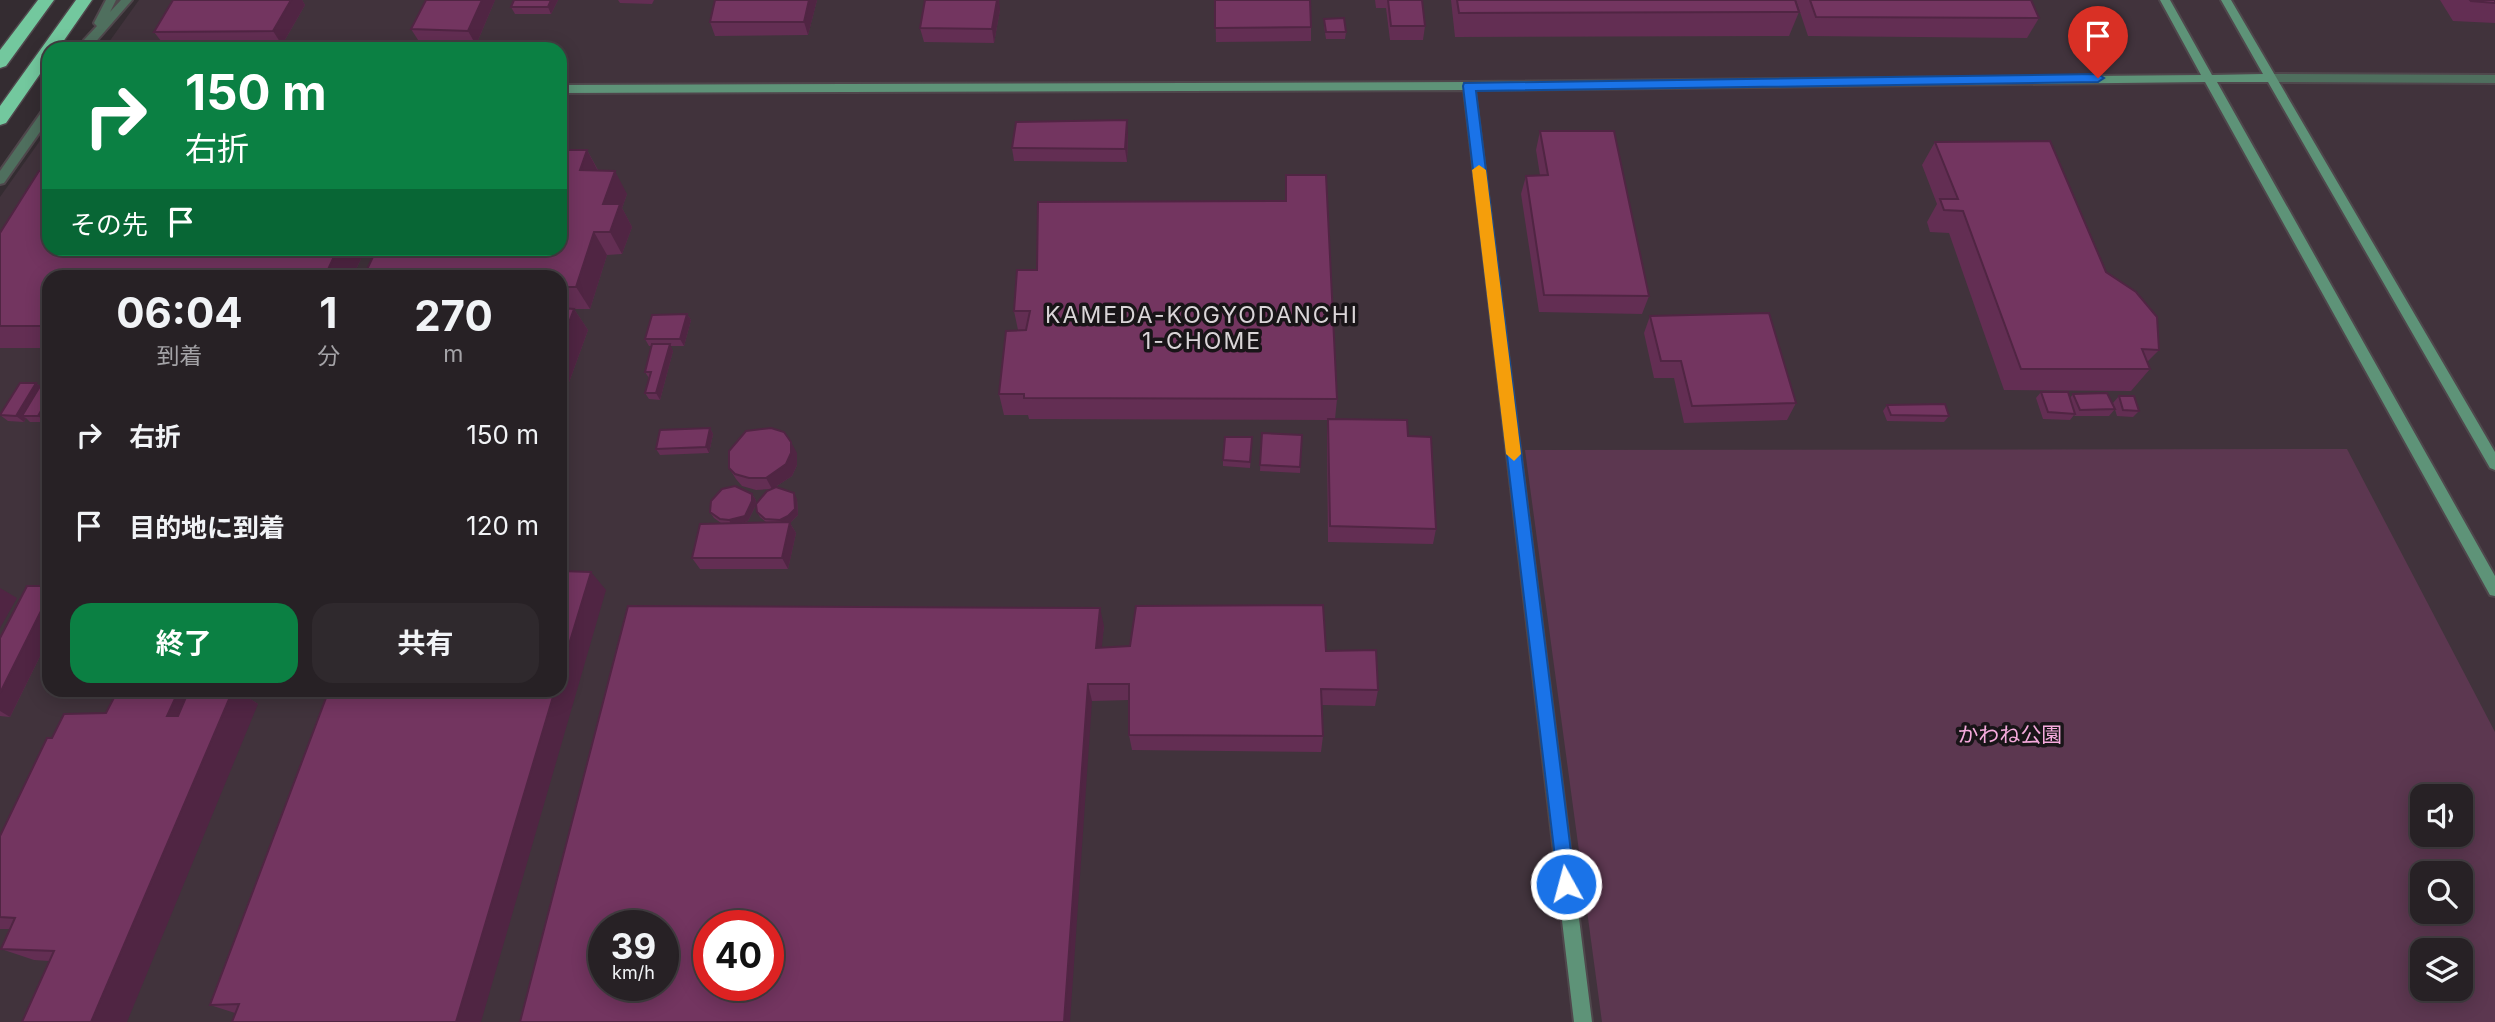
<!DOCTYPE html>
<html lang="ja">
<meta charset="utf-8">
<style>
:root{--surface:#272125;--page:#2f292d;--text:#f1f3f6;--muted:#a4a3a7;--line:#433e42;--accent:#0b8043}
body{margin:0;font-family:Inter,"Noto Sans JP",sans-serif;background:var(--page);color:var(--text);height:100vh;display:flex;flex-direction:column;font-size:26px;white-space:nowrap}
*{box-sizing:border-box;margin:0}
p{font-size:23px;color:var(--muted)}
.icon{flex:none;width:38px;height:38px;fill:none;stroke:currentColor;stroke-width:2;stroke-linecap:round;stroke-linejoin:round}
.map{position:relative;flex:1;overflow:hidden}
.details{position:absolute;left:42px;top:270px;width:525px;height:427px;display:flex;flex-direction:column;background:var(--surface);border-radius:21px;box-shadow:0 4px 18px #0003,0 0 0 2px var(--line)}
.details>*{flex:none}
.guide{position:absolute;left:42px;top:42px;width:525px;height:214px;border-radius:21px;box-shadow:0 4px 18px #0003,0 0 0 2px var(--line);background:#0b8043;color:#fff;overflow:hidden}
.tools{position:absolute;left:2410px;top:784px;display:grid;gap:14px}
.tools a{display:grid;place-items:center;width:63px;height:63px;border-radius:14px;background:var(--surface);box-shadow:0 4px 18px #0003,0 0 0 2px var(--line);font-size:35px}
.speed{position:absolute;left:588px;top:910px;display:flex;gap:14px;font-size:35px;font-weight:700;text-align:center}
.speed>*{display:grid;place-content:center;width:91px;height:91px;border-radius:50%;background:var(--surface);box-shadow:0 4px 18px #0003,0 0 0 2px var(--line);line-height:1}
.speed small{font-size:18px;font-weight:400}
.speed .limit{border:10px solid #d22;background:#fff;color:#111}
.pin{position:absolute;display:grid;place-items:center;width:60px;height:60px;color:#fff;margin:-72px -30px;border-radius:50% 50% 50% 0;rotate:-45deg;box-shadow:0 0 7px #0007}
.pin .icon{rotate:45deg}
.me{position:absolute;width:77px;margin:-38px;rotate:353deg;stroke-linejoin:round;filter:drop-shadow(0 0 5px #0008)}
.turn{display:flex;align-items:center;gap:24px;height:147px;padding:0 28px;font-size:32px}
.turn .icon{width:91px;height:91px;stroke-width:2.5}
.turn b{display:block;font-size:49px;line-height:60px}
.then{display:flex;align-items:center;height:66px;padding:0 28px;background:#0003;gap:14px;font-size:26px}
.eta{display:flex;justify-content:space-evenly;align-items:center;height:119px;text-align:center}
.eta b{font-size:42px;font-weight:700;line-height:49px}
.button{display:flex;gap:14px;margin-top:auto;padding:14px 28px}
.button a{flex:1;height:80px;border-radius:21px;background:var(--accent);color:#fff;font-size:28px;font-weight:700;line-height:80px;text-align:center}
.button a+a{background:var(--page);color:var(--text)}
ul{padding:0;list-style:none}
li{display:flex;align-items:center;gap:21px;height:91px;padding:0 28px}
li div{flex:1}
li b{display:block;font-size:26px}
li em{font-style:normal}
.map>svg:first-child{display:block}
.built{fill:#41333c;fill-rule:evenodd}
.green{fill:#5c3750;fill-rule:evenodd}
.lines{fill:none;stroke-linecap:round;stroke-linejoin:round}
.street-casing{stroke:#4f474c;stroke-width:4}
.secondary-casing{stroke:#4f474c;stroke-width:4}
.highway-casing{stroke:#4f474c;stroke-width:3}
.street{fill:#4f6f5e;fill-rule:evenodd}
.secondary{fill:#5e9378;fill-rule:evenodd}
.highway{fill:#73c89e;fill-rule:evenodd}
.wall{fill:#632e53}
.shaded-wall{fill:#502543}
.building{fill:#733560;stroke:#502543;stroke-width:2;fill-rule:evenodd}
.route{fill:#1a73e8;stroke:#114b97;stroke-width:2}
.slow{fill:#f59e0b}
.labels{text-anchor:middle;stroke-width:7;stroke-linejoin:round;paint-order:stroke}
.park-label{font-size:21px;fill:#f5aadc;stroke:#191518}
.neighbourhood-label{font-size:23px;letter-spacing:2px;fill:#dad5d8;stroke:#191518}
</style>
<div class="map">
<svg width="2495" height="1022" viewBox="0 0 2495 1022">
<rect width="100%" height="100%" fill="#342c31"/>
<path class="built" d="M 139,0 L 2495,0 L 2495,1022 L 0,1022 L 0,197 L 49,128 L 49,248 L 560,248 L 560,49 L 104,49 ZM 49,276 L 560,276 L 560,690 L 49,690 ZM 2422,796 L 2460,796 L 2460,835 L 2422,835 ZM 2422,873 L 2460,873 L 2460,912 L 2422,912 ZM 604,926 L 663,926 L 663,985 L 604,985 ZM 709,926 L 768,926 L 768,985 L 709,985 ZM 2422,950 L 2460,950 L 2460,989 L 2422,989 Z"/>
<path class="green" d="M 2347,449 L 2495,732 L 2495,1022 L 1602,1022 L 1525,450 ZM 2422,796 L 2460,796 L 2460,835 L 2422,835 ZM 2422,873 L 2460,873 L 2460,912 L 2422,912 ZM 2422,950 L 2460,950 L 2460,989 L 2422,989 Z"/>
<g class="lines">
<defs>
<g id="street">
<polygon points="106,0 116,0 110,12 121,0 132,0 92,46 84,46 84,40 97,26 94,23"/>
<polygon points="2269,74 2495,75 2495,83 2269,82 2263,78"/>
<polygon points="49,106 49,119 4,183 0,184 0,171 45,107"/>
</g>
<polygon id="secondary" points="2160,0 2170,0 2212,75 2263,74 2221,0 2231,0 2495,452 2495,470 2490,468 2268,82 2217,82 2495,576 2495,596 2490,595 2205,82 1475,90 1592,1022 1574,1022 1464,90 560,93 560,85 1469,82 2201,75"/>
<g id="highway">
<polygon points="38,0 54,0 6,66 0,68 0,50"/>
<polygon points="76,0 92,0 58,49 49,49 49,61 6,123 0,125 0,106"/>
</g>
</defs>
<use href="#street" class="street-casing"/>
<use href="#secondary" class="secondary-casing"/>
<use href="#highway" class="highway-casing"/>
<use href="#street" class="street"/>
<use href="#secondary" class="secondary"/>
<use href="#highway" class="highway"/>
</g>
<g class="wall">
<polygon points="173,0 302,0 305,5 282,45 165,46 154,32"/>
<polygon points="495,0 476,45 420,43 411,29"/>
<polygon points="558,0 551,14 515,14 511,7"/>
<polygon points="618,0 654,0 652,4 620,3"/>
<polygon points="817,0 808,35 715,36 710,22"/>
<polygon points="1215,0 1311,27 1311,41 1216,42"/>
<polygon points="1375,0 1422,0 1425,26 1423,40 1390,40 1386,8 1376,8"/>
<polygon points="1451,0 1795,0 1799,12 1789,36 1455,37"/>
<polygon points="1796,0 2031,0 2039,18 2027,38 1808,36"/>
<polygon points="2440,0 2495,0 2495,23 2453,21"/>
<polygon points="1000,10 994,43 924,42 920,28"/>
<polygon points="1324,19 1346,32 1345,39 1326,39 1324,26"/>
<polygon points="1540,131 1649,296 1642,314 1539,312 1521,194 1526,176 1540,175 1536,150"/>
<polygon points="1128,134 1127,162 1014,161 1012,148"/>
<polygon points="1935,142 2106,272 2159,350 2147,362 2150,369 2131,391 2004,390 1949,233 1930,232 1927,222 1937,204 1922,165"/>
<polygon points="587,150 598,170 627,194 622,208 632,227 622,254 607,255 590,309 574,309 588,330 560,407 560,248"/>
<polygon points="0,233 366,248 353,276 49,276 49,348 0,348"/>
<polygon points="1017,270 1337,399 1335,419 1408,436 1436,529 1433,544 1328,542 1327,435 1328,420 1029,419 1028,415 1004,415 999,394 1018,330 1014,311"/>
<polygon points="687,314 691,320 684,346 670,346 673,351 660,400 649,399 645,393 649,378 645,372 652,346 649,346 645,339"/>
<polygon points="1650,316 1796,403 1787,420 1684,423 1674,378 1654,378 1644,333"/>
<polygon points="36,383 40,386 49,384 49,417 46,422 30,422 26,418 24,422 8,421 0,415"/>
<polygon points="2041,392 2070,398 2073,394 2115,409 2109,416 2075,416 2074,415 2070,420 2043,419 2036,398"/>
<polygon points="2119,396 2139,411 2133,417 2117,416 2113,403"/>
<polygon points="1887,405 1949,416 1944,422 1887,421 1883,411"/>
<polygon points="710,428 713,434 709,453 660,455 656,449"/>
<polygon points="1262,433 1302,435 1300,473 1260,471"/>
<polygon points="1252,443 1250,468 1223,466 1223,460"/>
<polygon points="797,453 797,465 792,476 775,487 797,499 798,515 790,523 796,533 788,569 700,569 692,558 721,523 714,518 710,512 752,494 756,500 755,507 748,521 743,523 766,522 760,517 757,512 771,489 756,490 742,486 736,479 729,468"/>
<polygon points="49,586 49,638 10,717 0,716 0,638"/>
<polygon points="606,590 235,1013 210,1005"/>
<polygon points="1104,626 1101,647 1326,651 1378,690 1375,706 1322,705 1323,736 1321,752 1132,750 1129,735 1129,700 1092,701 520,1022"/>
<polygon points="118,690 236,690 258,704 49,961 34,960 1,949 10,929 0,929 0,836 106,713"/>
</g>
<g class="shaded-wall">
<polygon points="291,0 302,0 305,5 282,45 273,31"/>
<polygon points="482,0 495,0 476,45 468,31"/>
<polygon points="551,0 558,0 551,14 548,7"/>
<polygon points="809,0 817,0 808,35 804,22"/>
<polygon points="997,0 999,0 1000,10 994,43 992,29"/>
<polygon points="1127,120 1128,134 1127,162 1125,149"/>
<polygon points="587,150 599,173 580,170"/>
<polygon points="615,171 627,194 622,208 632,227 622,254 610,232 603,204"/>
<polygon points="594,232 607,255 590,309 576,287"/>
<polygon points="338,248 366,248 353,276 325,276"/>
<polygon points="574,309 588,330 560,407 560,346"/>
<polygon points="687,314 691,320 684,346 680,339"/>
<polygon points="670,344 673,351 660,400 656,393"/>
<polygon points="36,383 44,389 22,416 26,418 24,422 16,416"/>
<polygon points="49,397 49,417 46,422 38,416"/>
<polygon points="710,428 713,434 709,453 706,447"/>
<polygon points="791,442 797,453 797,465 792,476 772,489 766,478"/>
<polygon points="794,493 797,499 798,515 790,523 796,533 788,569 782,558 783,526 780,520"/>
<polygon points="752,494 756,500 755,507 748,521 732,526 729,520"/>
<polygon points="591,572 606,590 481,1022 456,1022 555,690 560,690 560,674"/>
<polygon points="0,588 17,598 0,628"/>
<polygon points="49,595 49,638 10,717 0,711 0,693"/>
<polygon points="1100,608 1104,626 1100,665 1096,648"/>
<polygon points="1088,684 1092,701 1070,1022 1064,1022"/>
<polygon points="179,690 201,690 194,732 167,716"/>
<polygon points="233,690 236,690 258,704 127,1022 91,1022"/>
</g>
<g class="building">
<polygon points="173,0 291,0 273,31 154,32"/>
<polygon points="426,0 482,0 468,31 411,29"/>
<polygon points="514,0 551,0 548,7 511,7"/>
<polygon points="715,0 809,0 804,22 710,22"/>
<polygon points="925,0 997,0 992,29 920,28"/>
<polygon points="1215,0 1310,0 1311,27 1215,28"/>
<polygon points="1388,0 1422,0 1425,26 1391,26"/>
<polygon points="1457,0 1795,0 1799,12 1459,13"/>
<polygon points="1810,0 2031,0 2039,18 1816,17"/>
<polygon points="2470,0 2495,0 2495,3 2471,1"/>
<polygon points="1344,18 1346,32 1326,32 1324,19"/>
<polygon points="1127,120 1125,149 1012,148 1016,122"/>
<polygon points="1540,131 1614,131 1649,296 1544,295 1526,176 1548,175"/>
<polygon points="2050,141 2106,272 2136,292 2157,317 2159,350 2142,349 2150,369 2021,369 1963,211 1944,210 1940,199 1958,199 1935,142"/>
<polygon points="564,150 587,150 580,170 615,171 603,204 620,204 610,232 594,232 576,287 560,287 560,276 364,276 377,248 560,248 560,159"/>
<polygon points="39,171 49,171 49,248 338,248 325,276 49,276 49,326 0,326 0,233"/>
<polygon points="1286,175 1326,175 1337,399 1024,398 1024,394 999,394 1006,331 1026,330 1030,311 1014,311 1017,270 1037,270 1038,202 1286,201"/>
<polygon points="560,308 574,309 560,346"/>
<polygon points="1769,313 1796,403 1692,406 1681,361 1661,361 1650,316"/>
<polygon points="687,314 680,339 645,339 652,315"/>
<polygon points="652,344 670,344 656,393 645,393 651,372 645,372"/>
<polygon points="20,383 36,383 16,416 0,415"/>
<polygon points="42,383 49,384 49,397 38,416 22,416"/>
<polygon points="2041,392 2068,392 2075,414 2048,412"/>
<polygon points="2107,393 2115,409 2080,410 2073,394"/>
<polygon points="2119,396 2134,396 2139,411 2123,410"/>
<polygon points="1945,404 1949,416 1891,415 1887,405"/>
<polygon points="1328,419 1407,420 1408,436 1431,437 1436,529 1330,526"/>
<polygon points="710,428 706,447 656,449 660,430"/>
<polygon points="771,428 784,432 791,442 791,453 786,464 766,478 749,478 735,474 729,468 729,451 746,431"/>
<polygon points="1262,433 1302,435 1300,467 1260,465"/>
<polygon points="1225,437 1252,437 1250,462 1223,460"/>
<polygon points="735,486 752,494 752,501 745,516 729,520 720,519 710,512 711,501 722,489"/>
<polygon points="776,487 794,493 795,509 788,516 780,520 765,519 757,512 756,504 767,491"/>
<polygon points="790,522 782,558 692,558 700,524"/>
<polygon points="560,571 591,572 560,674"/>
<polygon points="27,586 49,586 49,595 0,693 0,638"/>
<path d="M 1323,605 L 1326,651 L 1376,650 L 1378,690 L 1321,689 L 1323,736 L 1129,735 L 1129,684 L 1088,684 L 1064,1022 L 520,1022 L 628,606 L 1100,608 L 1096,648 L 1130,646 L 1136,606 ZM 604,926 L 663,926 L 663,985 L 604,985 ZM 709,926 L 768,926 L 768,985 L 709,985 Z"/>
<polygon points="118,690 179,690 167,716 178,716 189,690 233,690 91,1022 22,1022 54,951 1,949 15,918 0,917 0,836 47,738 52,738 64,714 106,713"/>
<polygon points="329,690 555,690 456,1022 232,1022 239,1004 210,1005"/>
</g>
<polygon class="route" points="2098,74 2104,78 2098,82 1476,91 1575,884 1572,891 1566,894 1559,891 1463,86 1464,83"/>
<polygon class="slow" points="1479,165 1486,170 1521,454 1514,461 1506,454 1472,170"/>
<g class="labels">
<g class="park-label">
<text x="2010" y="742">かわね公園</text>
</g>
<g class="neighbourhood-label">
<text x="1202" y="323">KAMEDA-KOGYODANCHI<tspan x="1202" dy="26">1-CHOME</tspan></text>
</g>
</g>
</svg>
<div class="tools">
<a><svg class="icon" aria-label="sound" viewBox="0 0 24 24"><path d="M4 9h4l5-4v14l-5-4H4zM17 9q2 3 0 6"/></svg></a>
<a><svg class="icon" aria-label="search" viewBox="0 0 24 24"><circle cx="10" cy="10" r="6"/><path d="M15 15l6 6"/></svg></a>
<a><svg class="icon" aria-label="layers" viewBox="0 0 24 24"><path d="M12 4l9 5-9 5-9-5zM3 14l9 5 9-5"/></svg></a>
</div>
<div class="speed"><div>39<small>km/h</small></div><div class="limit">40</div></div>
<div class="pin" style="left:2098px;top:78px;background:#d93025"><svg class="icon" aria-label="arrive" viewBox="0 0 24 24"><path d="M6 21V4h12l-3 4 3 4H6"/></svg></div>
<svg class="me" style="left:1566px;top:884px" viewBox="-20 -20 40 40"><circle r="17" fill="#1a73e8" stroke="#fff" stroke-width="3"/><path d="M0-11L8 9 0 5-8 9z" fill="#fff"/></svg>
<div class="guide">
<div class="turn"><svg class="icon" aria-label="right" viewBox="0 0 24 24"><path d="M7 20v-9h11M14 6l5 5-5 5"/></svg><div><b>150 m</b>右折</div></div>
<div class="then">その先<svg class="icon" aria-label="arrive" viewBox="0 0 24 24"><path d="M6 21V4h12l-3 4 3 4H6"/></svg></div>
</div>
<section class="details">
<div class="eta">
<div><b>06:04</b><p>到着</p></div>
<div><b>1</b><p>分</p></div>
<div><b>270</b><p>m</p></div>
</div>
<ul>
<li><svg class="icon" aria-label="right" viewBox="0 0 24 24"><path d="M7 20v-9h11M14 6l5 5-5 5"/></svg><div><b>右折</b></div><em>150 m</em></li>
<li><svg class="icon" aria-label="arrive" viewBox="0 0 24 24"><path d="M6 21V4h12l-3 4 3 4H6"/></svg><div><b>目的地に到着</b></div><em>120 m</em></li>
</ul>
<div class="button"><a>終了</a><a>共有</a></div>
</section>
</div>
